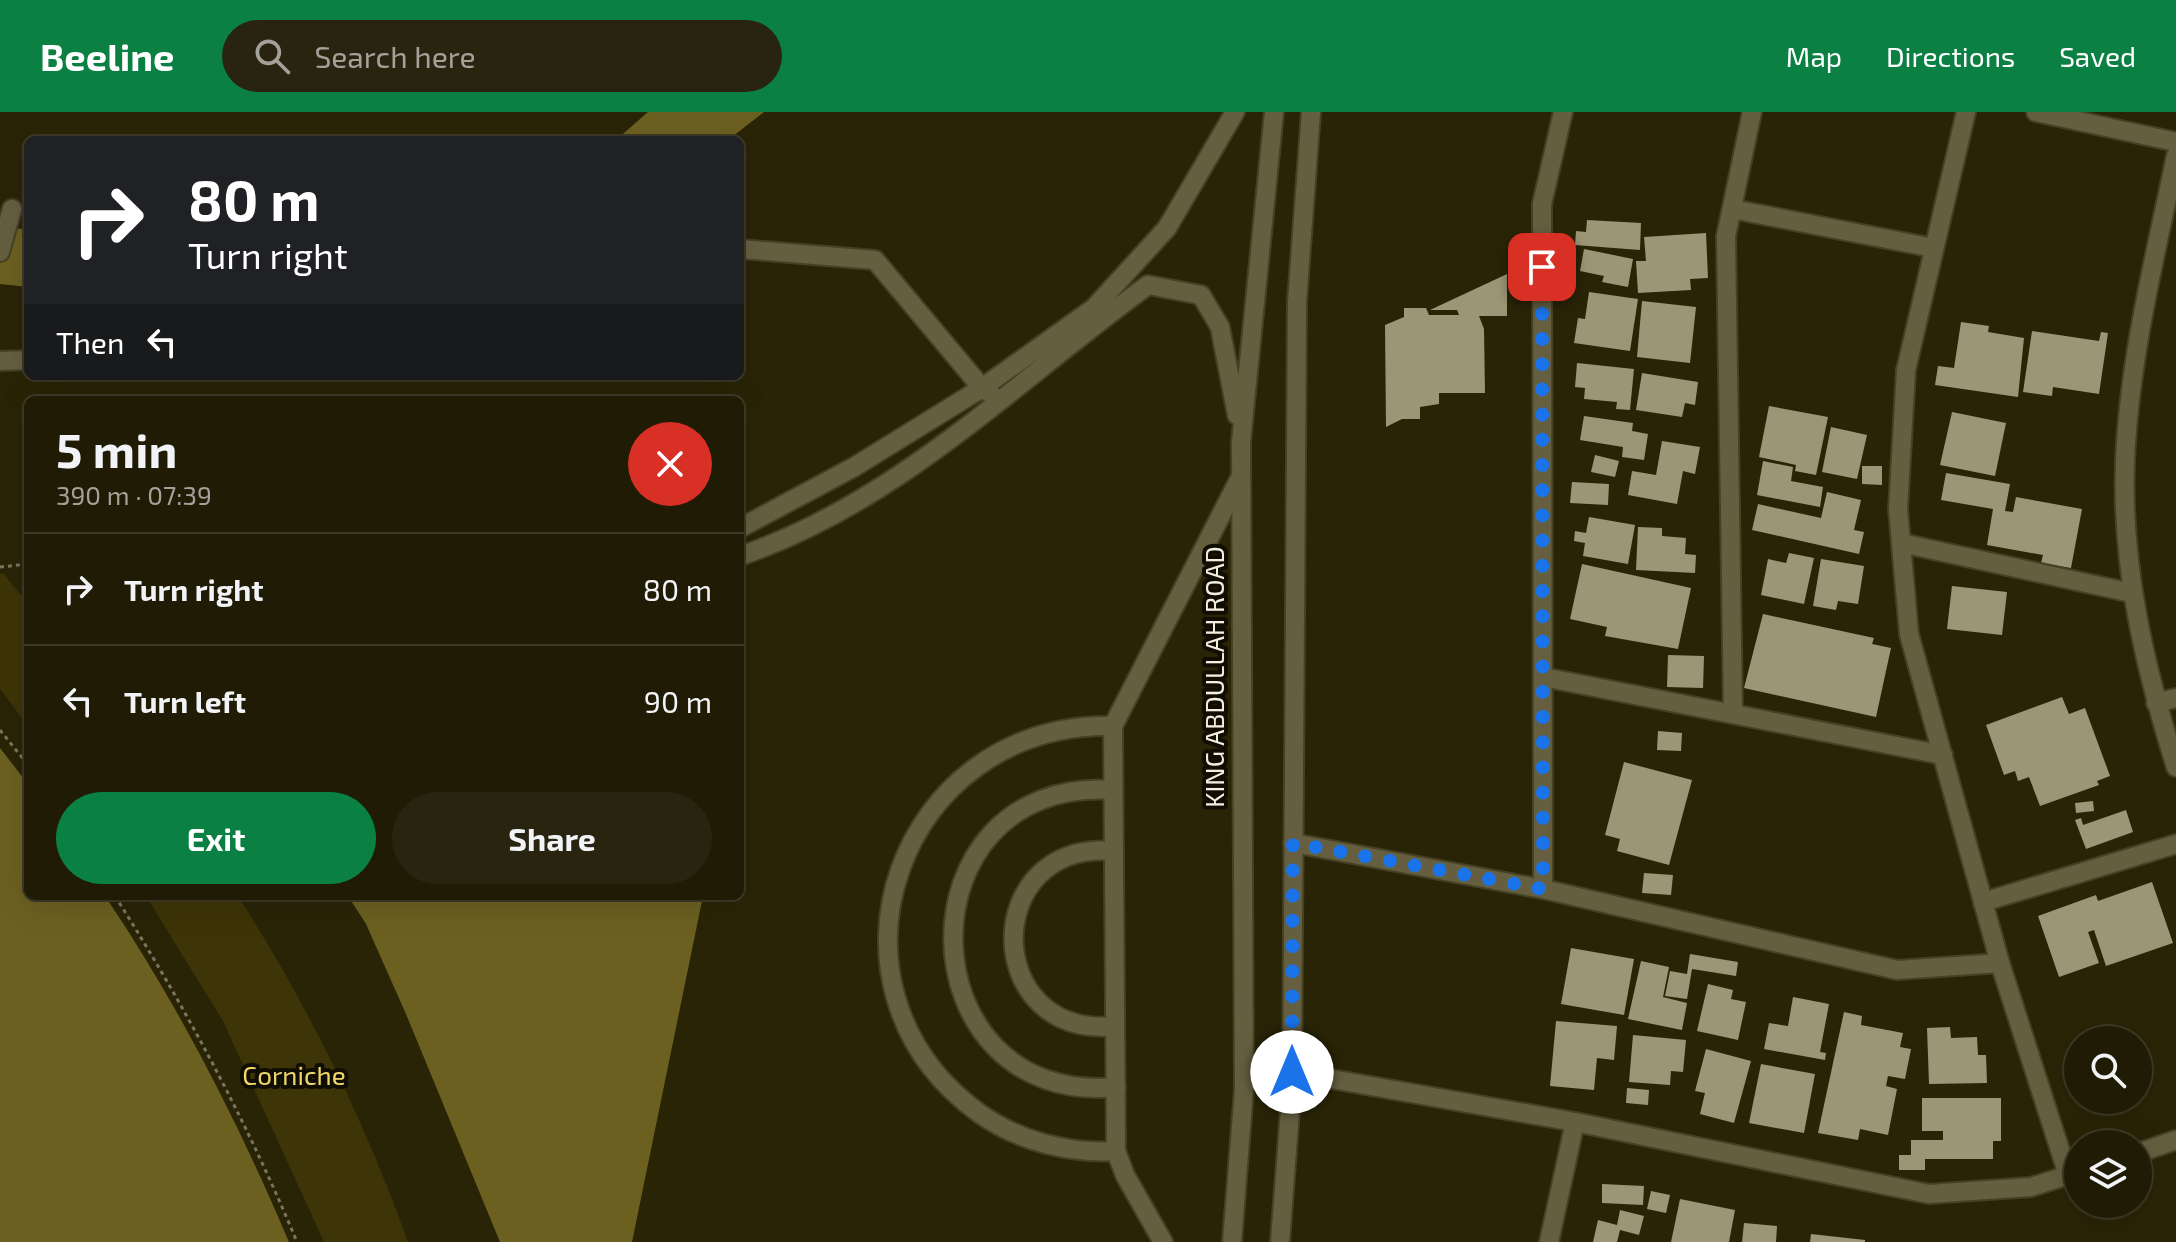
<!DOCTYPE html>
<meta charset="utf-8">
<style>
:root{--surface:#201b05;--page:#28240f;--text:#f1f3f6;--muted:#a2a19a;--line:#3d3927;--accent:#0b8043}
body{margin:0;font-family:"Exo 2",sans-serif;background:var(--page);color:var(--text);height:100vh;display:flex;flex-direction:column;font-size:30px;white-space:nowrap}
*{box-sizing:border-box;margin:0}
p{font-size:26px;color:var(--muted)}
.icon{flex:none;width:44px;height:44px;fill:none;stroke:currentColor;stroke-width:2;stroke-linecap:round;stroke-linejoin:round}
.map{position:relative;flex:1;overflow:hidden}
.details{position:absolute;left:24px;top:284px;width:720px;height:504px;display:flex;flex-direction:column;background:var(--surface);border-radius:12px;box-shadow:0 8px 32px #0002,0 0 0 2px var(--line)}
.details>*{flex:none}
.banner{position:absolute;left:24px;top:24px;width:720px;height:244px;border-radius:12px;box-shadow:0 8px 32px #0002,0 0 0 2px var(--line);background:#202124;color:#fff;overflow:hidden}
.buttons{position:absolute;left:2064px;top:914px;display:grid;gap:16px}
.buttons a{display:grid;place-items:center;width:88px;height:88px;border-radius:50%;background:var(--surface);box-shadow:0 8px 32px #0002,0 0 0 2px var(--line);font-size:40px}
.pin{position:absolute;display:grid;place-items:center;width:68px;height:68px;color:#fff;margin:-34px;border-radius:16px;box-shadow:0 4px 12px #0006}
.me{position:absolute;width:88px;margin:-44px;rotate:0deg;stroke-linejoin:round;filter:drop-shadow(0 0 6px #0008)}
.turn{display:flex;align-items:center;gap:28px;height:168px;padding:0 32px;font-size:36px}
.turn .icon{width:104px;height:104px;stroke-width:2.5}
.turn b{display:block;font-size:56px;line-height:68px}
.then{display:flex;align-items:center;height:76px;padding:0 32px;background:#0003;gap:16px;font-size:30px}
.round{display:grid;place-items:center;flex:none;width:84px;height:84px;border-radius:42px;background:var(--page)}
.overview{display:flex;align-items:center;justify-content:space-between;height:136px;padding:0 32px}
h1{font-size:48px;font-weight:700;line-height:60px}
.button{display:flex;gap:16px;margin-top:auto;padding:16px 32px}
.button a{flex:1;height:92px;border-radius:48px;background:var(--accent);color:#fff;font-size:32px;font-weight:700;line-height:92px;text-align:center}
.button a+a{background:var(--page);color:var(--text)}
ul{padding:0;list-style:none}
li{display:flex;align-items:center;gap:24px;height:112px;padding:0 32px;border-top:2px solid var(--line)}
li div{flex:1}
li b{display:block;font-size:30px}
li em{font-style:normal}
header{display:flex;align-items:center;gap:48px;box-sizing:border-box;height:112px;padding:0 40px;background:var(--accent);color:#fff}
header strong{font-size:38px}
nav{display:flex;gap:44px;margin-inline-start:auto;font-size:28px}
.search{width:560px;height:72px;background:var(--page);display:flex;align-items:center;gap:20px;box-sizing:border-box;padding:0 28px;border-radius:44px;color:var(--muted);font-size:30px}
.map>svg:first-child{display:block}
.green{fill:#3d3407}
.water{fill:#6c6021}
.building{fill:#9c9676}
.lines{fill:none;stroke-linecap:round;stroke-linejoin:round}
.minor-casing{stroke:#464025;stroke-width:22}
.path{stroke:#7a755d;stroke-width:3;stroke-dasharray:4 4;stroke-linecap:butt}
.minor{stroke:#655f40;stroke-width:18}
.route{stroke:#1a73e8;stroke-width:14;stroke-dasharray:0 25.2}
.labels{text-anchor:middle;stroke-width:8;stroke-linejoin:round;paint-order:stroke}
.street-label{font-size:26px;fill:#f2efde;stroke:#100d03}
.park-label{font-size:26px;fill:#efd869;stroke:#100d03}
</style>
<header>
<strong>Beeline</strong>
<div class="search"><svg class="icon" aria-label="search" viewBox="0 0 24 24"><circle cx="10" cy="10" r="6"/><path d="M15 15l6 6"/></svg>Search here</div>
<nav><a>Map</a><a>Directions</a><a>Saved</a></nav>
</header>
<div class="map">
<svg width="2176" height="1130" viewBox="0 0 2176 1130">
<rect width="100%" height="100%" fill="#2a2407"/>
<g class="green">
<polygon points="3,461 28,492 28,614 0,577 0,462"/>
<path d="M 146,784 L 238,784 C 307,892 365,1009 408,1130 L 324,1130 L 223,909 Z"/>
</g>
<g class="water">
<polygon points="648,0 764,0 728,28 616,28"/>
<polygon points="0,116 28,117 28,175 0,172"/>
<path d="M 0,636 L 28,672 L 28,784 L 105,784 C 178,892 238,1010 289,1130 L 0,1130 Z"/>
<polygon points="348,784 703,784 632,1130 500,1130 406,902 366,812"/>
</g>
<g class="building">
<polygon points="1587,108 1641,111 1640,138 1575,133 1576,119 1586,120"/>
<polygon points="1706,121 1708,166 1690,167 1691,178 1638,181 1636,149 1646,149 1644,125"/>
<polygon points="1584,137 1633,147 1628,175 1602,170 1604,164 1580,159"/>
<polygon points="1507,162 1507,204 1479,204 1484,217 1485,281 1439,281 1439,292 1420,295 1420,307 1402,307 1386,315 1385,213 1404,205 1404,196 1426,196 1429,203 1459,203 1457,198 1430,198"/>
<polygon points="1589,180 1638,187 1630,239 1574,231 1578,206 1585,207"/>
<polygon points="1642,189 1696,195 1690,251 1637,245"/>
<polygon points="1961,210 1989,214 1988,220 2024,226 2018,285 1935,273 1938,254 1954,256"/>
<polygon points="2032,219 2099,229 2101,220 2108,221 2099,282 2053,275 2052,284 2023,280"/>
<polygon points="1577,251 1634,257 1630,298 1616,297 1617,290 1584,287 1585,276 1575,275"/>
<polygon points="1642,261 1698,270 1695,293 1685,291 1682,305 1636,298"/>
<polygon points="1769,294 1828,305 1816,363 1795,359 1796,353 1759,345"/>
<polygon points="1952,300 2006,311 1995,364 1940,353"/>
<polygon points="1584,304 1633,311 1632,319 1648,322 1644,348 1622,345 1623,335 1580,328"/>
<polygon points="1831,315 1867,323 1857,367 1822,360"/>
<polygon points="1662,329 1700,335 1695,362 1683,359 1677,392 1628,383 1632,359 1656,363"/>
<polygon points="1595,343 1619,349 1615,365 1591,360"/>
<polygon points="1763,349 1793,355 1791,369 1823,375 1820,395 1757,383"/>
<polygon points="1862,354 1882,354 1882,373 1862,372"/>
<polygon points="1946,361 2010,372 2005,399 2013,400 2016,385 2082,397 2071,456 2041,451 2043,443 1987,433 1993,397 1941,388"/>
<polygon points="1572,370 1609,372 1608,393 1570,391"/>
<polygon points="1827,380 1861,388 1854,418 1864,420 1859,442 1752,418 1758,392 1821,406"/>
<polygon points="1589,405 1635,413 1628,452 1583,444 1585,431 1574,429 1575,419 1586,421"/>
<polygon points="1638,415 1662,416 1662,424 1686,426 1685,442 1696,443 1695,461 1636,458"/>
<polygon points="1789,441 1814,446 1804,492 1761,483 1768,447 1786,451"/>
<polygon points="1821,447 1864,454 1858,492 1838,489 1836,498 1813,494"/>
<polygon points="1582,452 1691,476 1678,537 1605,524 1607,515 1570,507"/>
<polygon points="1952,474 2007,480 2002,523 1947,517"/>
<polygon points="1763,502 1874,526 1872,532 1891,536 1876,605 1744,576"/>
<polygon points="1668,543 1704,544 1703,576 1667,575"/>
<polygon points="2062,585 2069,602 2085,596 2110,664 2097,669 2099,673 2040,694 2029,665 2018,669 2015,659 2004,663 1986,613"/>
<polygon points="1658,619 1682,621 1681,639 1657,638"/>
<polygon points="1624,650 1692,668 1669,753 1617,739 1620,727 1605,723"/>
<polygon points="2093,689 2094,699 2076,701 2075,691"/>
<polygon points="2126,698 2133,720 2086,737 2075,708 2081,706 2083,713"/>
<polygon points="1644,761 1673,763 1671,783 1642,781"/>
<polygon points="2152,770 2173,831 2106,854 2094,818 2088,820 2099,851 2059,865 2038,804 2096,783 2098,789"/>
<polygon points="1571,836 1634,847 1624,903 1561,892"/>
<polygon points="1690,842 1738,850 1736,864 1692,857 1687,887 1665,884 1670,859 1687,862"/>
<polygon points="1641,849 1669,855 1663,885 1687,891 1682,918 1628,907"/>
<polygon points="1708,872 1733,878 1731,887 1746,890 1738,928 1697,919"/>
<polygon points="1793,885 1829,892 1820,940 1826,941 1825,948 1764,937 1769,911 1788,914"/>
<polygon points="1844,900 1862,904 1861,913 1903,921 1900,935 1911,937 1905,967 1888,964 1886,974 1897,977 1888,1023 1860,1017 1858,1028 1818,1021"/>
<polygon points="1556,909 1617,914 1614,948 1597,946 1594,978 1550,974"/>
<polygon points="1950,915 1951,926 1977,925 1978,943 1986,943 1987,971 1929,972 1927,916"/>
<polygon points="1633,923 1686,928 1683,960 1671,959 1670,973 1629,970"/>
<polygon points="1706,937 1751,949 1734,1011 1700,1002 1705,981 1695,979"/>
<polygon points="1761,952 1815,962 1804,1021 1749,1011"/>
<polygon points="1627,976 1649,978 1648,993 1626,991"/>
<polygon points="1922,986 2001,986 2001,1029 1993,1029 1993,1047 1925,1047 1925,1058 1899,1058 1899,1043 1911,1043 1911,1028 1943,1028 1943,1019 1922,1019"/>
<polygon points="1602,1072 1644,1074 1643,1093 1602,1091"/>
<polygon points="1651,1079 1670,1083 1666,1101 1647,1097"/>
<polygon points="1680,1087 1735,1098 1729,1130 1671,1130"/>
<polygon points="1620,1098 1644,1104 1639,1123 1620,1118 1617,1130 1593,1130 1598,1108 1617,1113"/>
<polygon points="1744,1111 1777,1114 1776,1130 1742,1130"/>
<polygon points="1811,1122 1865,1128 1865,1130 1810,1130"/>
</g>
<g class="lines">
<defs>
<g id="minor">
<polyline points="1966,0 1906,258 1898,397 1909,522 2000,851 2068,1063"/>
<polyline points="2036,0 2176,30"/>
<path d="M 2176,44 C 2155,145 2129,247 2125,350 C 2121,455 2145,556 2176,655"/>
<polyline points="1732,97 1934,136"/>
<polyline points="740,137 875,148 982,276 991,282"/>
<polyline points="0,140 12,97"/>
<polyline points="0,249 28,248"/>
<polyline points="740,416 854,355 982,276 1094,196 1167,116 1235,0"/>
<polyline points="1901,431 2132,481"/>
<path d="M 740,444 C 897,391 1016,269 1148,173 L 1201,183 L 1220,215 L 1237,303"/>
<polyline points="1543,565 1943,643"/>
<polyline points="2156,591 2176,586"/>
<polyline points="1733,602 1726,124 1752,0"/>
<path d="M 1113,614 C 899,609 804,874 979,1001 C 1018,1029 1069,1042 1116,1039"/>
<path d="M 1113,678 C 896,664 903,995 1116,975"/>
<polyline points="1293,731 1543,777 1897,858 2000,851"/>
<path d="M 1114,739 C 980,727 980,927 1115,914"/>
<polyline points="1543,777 1542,92 1563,0"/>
<polyline points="1983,790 2176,732"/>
<polyline points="1292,960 1575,1010 1929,1082 2031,1075 2078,1060"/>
<polyline points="2138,1041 2176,1028"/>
<polyline points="1163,1130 1125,1063 1116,1039 1113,614 1240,366"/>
<polyline points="1232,1130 1244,977 1241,330 1274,0"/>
<polyline points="1280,1130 1292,972 1297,190 1311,0"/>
<polyline points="1549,1130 1575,1010"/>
</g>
</defs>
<use href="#minor" class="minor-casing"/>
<g class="path">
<polyline points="0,455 28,452"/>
<polyline points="0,618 28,653"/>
<path d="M 115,784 C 185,894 247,1010 297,1130"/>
</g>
<use href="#minor" class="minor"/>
</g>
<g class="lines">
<polyline class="route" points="1292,960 1293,731 1543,777 1542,155"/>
</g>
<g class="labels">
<g class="street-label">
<text transform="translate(1215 565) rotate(-90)" y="9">KING ABDULLAH ROAD</text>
</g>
<g class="park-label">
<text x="294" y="973">Corniche</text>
</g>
</g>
</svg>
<div class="buttons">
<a><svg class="icon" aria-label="search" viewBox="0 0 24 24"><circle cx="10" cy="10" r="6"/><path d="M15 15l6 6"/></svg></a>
<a><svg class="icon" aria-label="layers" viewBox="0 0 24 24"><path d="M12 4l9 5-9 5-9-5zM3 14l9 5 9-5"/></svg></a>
</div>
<div class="pin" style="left:1542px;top:155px;background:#d93025"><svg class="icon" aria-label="arrive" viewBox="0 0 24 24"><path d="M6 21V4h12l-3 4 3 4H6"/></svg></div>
<svg class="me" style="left:1292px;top:960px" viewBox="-20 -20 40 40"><circle r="19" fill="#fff"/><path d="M0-13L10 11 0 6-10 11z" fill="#1a73e8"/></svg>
<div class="banner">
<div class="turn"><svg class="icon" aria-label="right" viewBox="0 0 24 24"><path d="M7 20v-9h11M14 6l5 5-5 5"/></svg><div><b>80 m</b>Turn right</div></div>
<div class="then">Then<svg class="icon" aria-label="left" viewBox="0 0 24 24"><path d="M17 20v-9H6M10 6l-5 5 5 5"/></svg></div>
</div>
<section class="details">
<div class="overview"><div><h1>5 min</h1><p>390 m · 07:39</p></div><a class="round" style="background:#d93025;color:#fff"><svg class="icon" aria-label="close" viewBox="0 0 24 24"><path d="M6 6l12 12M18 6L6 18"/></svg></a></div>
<ul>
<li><svg class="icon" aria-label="right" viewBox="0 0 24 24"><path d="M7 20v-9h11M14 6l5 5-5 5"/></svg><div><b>Turn right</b></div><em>80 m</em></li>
<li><svg class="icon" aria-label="left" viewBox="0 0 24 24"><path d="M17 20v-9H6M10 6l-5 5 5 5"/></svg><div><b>Turn left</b></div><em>90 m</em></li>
</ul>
<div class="button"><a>Exit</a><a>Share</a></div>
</section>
</div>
